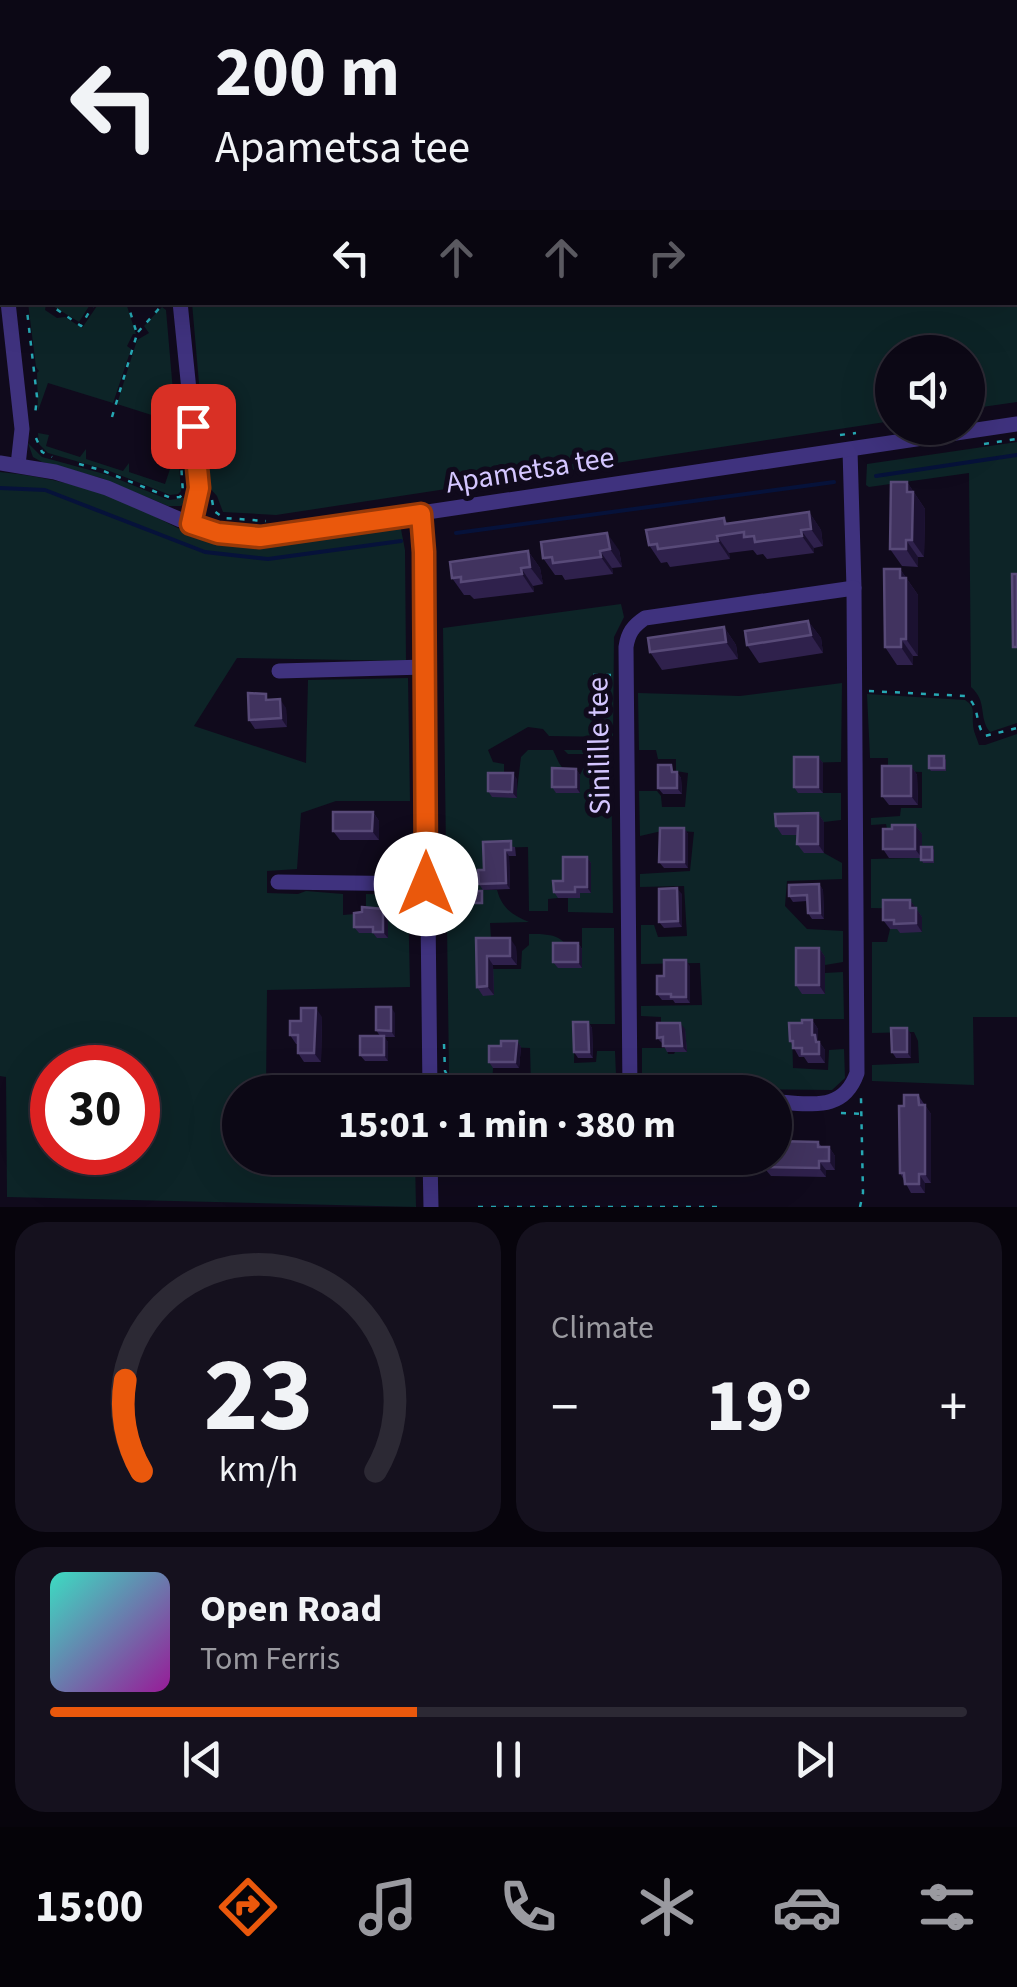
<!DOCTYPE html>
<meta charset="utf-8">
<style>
:root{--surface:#0c0815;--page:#15111e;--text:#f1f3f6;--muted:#9a9aa0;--line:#2c2934;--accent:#ea580c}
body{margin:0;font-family:"Source Sans 3",sans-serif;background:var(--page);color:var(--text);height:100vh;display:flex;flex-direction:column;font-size:38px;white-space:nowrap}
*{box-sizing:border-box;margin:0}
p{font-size:32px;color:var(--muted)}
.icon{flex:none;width:55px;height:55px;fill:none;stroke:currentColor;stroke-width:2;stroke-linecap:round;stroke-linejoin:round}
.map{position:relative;height:1207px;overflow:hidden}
.side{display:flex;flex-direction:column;gap:15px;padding:15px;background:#07040c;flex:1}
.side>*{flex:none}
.banner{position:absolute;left:0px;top:0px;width:1018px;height:305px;box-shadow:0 10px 40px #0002,0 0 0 2px var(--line);background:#0c0815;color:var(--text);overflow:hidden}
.buttons{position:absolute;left:875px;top:335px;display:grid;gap:20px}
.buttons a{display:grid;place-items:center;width:110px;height:110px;border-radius:50%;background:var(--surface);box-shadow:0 10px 40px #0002,0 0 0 2px var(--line);font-size:50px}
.speed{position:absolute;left:30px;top:1045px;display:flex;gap:20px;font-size:50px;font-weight:700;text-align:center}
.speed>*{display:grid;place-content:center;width:130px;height:130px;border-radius:50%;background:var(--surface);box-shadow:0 10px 40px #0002,0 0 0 2px var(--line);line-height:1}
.speed .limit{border:15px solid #d22;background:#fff;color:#111}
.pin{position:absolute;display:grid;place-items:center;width:85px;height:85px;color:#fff;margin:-42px;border-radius:20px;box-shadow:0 5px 15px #0006}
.me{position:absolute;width:110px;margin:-55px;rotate:0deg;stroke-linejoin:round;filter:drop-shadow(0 0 8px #0008)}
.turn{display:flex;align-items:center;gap:35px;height:210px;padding:0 50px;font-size:45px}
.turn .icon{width:130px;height:130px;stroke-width:2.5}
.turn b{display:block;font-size:70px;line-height:85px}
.lanes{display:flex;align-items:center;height:95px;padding:0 50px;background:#0003;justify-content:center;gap:50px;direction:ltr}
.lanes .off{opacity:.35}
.big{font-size:75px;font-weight:700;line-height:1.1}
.side .tile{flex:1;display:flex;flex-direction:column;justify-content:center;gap:15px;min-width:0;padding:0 35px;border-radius:30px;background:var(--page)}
.side .dial{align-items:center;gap:0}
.dial svg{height:260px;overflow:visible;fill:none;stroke:var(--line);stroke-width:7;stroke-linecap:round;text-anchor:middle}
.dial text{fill:var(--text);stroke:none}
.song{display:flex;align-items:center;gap:30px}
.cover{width:120px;height:120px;border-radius:15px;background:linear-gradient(135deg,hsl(170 70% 55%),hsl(300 70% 35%))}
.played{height:10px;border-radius:5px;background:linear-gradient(90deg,var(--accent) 40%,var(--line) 40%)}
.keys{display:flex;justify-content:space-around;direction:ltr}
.heat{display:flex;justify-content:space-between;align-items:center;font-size:55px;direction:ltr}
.side .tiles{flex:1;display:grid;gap:15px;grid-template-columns:1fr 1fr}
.tile:last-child{grid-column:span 2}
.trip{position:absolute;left:222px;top:1075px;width:570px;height:100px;border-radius:50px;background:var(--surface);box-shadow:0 10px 40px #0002,0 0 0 2px var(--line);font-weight:700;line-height:100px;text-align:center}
.dock{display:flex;height:160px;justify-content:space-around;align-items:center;background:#050308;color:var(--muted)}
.dock .icon{width:70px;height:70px}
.dock .active{color:var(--accent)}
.dock b{font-size:45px;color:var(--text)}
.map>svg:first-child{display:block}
.green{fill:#0d2427;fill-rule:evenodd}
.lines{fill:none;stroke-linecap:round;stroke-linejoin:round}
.stream{stroke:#06123a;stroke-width:4}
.path{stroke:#26a8b3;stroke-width:2.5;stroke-dasharray:5 8;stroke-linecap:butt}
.street{stroke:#3f327e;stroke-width:15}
.wall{fill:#2f214c}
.shaded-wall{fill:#1b1130}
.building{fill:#41335f;stroke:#584a78;stroke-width:2.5}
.route-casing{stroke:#983908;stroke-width:25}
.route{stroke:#ea580c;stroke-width:18}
.labels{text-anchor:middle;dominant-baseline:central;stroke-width:10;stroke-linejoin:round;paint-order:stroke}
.street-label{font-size:30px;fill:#d4c6ff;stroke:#100a1c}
</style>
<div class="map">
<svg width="1017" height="1207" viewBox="0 0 1017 1207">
<rect width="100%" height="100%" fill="#100a1c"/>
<!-- green -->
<g class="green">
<path d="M161,0H1017V402L968,409V352H892V421L276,515L223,512L217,496L208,486L192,303L1015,302V2H162Z"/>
<path d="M28,303L46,304L45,310L57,318L65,317L82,328L99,303H126L136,334H133L127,346L131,349L113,403L48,383L38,411L37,373L39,371L36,367Z"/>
<path d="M48,303H91L79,322Z"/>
<path d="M162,307L166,310L176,426L162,427L160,424L161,418L117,404L137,340L149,333L144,326Z"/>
<path d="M38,433L49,435L46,446L80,457L86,449V459L123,471L129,463V472L165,484L175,454L167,451L170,440L177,437L181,491L178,494L170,495L107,470L48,453L39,444Z"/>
<path d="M1017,442V723L990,732C978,717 988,702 971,687L969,473L869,487L866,485L867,464Z"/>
<path d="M28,443L42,457L108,475L169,500L190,497L181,506H168L101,478L42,462L33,457Z"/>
<path d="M0,472C48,476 96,489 140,509C163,520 186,534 210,540C265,555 344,533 400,524L405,550L406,661L237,658L194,726L306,763L308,680L408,678L410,801H336L301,813L297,869L267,871V893L298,894L306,891L343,894V915L366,913V894L408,895L410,987L267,990L266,1092H240V1158H415L416,1207L7,1197L6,1077L0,1076ZM52,1068H138V1152H52Z"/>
<path d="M621,604L624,617L614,637L613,737L549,736L543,729L528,727L488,750L493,762L504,764V779L516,798L521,757L528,750H553L559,763L580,793V775L584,767L594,766V754H568L564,750H611L613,913L568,912V898H579L580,893H591L568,887H558V898L548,899V911H529L528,847L488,848L483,890H497C502,908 511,914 529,922L490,923L493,969H521L522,951L529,945V934C563,933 564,940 582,967V928H614L615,1024H575L574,1063L596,1062L597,1051H615L616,1075L606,1086L531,1085L530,1048L506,1047L494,1052L492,1085H458L449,1073L443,628Z"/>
<path d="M842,683L841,762L799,763L798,793H841V820L824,822L804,835L824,853L842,863V879L787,881L785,906L807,929L843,931V962L825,965V973L843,972L844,1019H805L804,1029H792L793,1068L828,1070L829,1050L844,1049L845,1078L832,1090L655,1088L642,1076V1048H667L668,1054H674L675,1052H686V1043L661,1029V1017L641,1016V1006L702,1005L700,963L641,964V925H654L658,937L687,936L684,886L640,887V874L690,871L694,832L666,830L640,836L639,791H657L661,796L662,807H685L688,773L676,771V759H658L656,750H639L638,693L740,696Z"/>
<path d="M867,694L965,700C976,707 972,713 973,724C973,731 977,738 979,745H985L1017,734V1017H973L974,1085L872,1081V1065L919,1063L918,1041L914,1032L872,1033V942H887L890,929H900L916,909L871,908V859L915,858L889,838L886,824L871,825V818L900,816L901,808H922V772L888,771V758H870Z"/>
</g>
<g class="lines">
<!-- stream -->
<g class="stream">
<path d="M876,476L1017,455"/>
<path d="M0,488L45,490L205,552L268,559L401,541"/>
<path d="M456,533L834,482"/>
</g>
<!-- path -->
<g class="path">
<path d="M139,0V2"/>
<path d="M745,0L747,2"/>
<path d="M873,0L874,2"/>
<path d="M952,0V2"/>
<path d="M752,2L756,0"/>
<path d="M0,84L2,105"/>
<path d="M0,186H2"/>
<path d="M1015,211H1017"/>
<path d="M26,302L37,397L35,415"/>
<path d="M46,302L81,326L95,302"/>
<path d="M138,332L165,302"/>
<path d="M112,417L137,334L127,302"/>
<path d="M840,435L856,433"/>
<path d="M36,438L42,452L52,457"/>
<path d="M984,444L1017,439"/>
<path d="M79,464L101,470L171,498L180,497L183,493L181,463"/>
<path d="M212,500L214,511L224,518L266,521"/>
<path d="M593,675H614"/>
<path d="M869,691L965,696C981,705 974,724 985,736L1017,728"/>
<path d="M444,1044L445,1071L456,1092"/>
<path d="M605,1092L616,1089"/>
<path d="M841,1113L862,1114"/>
<path d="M478,1207H724"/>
<path d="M860,1207L863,1193L861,1098"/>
</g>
<!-- street -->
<g class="street">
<path d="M155,0V2"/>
<path d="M0,236L2,258"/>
<path d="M8,302L22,429L18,465"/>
<path d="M180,302L199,488L191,524"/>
<path d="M850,450L854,588"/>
<path d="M0,463L55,472L107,488L181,520L218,533L260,537L1017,424"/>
<path d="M421,514L424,553L430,1092"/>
<path d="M279,671L425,667"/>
<path d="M278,882L426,884"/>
<path d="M275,1089L422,1092"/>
<path d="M630,1092L626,647C628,633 633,626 645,618L854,588L857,1073C843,1113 810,1103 775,1102"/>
<path d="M430,1158L431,1207"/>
</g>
</g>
<!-- wall -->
<g class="wall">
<path d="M907,482L925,509L924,557H918V567L902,566L890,549Z"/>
<path d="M809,512L821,530L823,546L814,548V553L767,559L763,554L757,555L753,550L729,553L730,559L670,567L667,562L661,563L649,545L724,518L728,524Z"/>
<path d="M541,542L619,550L622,567L612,568L613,574L565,580L562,575H555L543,558Z"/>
<path d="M528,551L540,568L543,584L533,586L534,592L474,599L470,595H464L452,578Z"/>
<path d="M900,569L918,595V656H913V665H897L885,647Z"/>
<path d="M808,621L821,638L823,653L759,663L747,645Z"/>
<path d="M724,627L736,645L738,659L662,670L650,652Z"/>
<path d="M270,700L286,708L287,727L255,729L249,720Z"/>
<path d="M818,757L823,763V793H798L794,787Z"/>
<path d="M946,759V771H931L929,768Z"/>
<path d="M911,766L917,775L918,805H889L882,796Z"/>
<path d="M576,769L580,775V793H556L552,787Z"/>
<path d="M676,771L681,778L682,794H663L658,788Z"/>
<path d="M517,779V798L492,797L488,791Z"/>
<path d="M373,812L379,821V840H340L333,831Z"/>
<path d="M818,813L824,822V853H804L797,844V835H782L776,826Z"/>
<path d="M915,825L922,834V847H932L934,850V863H923L921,858H889L883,849L892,829Z"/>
<path d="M684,828L688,834V868H664L659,862Z"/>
<path d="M483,842L515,847L516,856H509L510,889L483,890L479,884L484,870Z"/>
<path d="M587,857L591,863V893H580V898H558L554,892Z"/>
<path d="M819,884L823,890L824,919H812L808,913L807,901L793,902L789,896Z"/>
<path d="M682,894V927L664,928L659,922Z"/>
<path d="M910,900L922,917V932L900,933L897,929H890L883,920Z"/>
<path d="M388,915V938H377L373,933H359L354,927Z"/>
<path d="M476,938L516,947L517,965H493L494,995L483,996L477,987Z"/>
<path d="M578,943L582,949V968H558L553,962Z"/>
<path d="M819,948L825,957V994H802L796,985Z"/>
<path d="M690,966V1003H675L673,1000H662L657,994L664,976Z"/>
<path d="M395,1013V1037H384L388,1042V1061H365L360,1055L380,1036L376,1030Z"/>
<path d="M322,1017L321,1062H304L298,1053V1044H296L290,1035L301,1021Z"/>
<path d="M812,1020L818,1029V1040L825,1050V1063H808L804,1057H799L790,1041L802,1023Z"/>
<path d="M588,1022L592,1028L593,1058H578L574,1052Z"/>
<path d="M685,1029L687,1052H667L663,1044L657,1038Z"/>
<path d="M911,1034V1058H896L892,1052Z"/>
<path d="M517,1041L521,1047L519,1068H493L489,1062L501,1046Z"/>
<path d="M918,1095L931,1114V1183H925V1193H911L900,1173L904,1106Z"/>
<path d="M818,1142L822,1147H829L835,1156V1170H826V1177L771,1176L766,1170H761L755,1161Z"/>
<path d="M475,1158H544H534L533,1163L478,1162Z"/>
<path d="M562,1158H625L624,1168H614V1173L574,1172L569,1167H566L562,1161Z"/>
<path d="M662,1158H737V1159H727V1165H672L668,1158Z"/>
</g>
<!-- shaded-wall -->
<g class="shaded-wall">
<path d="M907,482L925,509L924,557L912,540Z"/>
<path d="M809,512L821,530L823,546L811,529Z"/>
<path d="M801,530L814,548V553L802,536Z"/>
<path d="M607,533L619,550L622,567L610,549Z"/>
<path d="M717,536L729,553L730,559L718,541Z"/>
<path d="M906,540L918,557V567L906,549Z"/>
<path d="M528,551L540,568L543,584L530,567Z"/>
<path d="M600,551L612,568L613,574L601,557Z"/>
<path d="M521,568L533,586L534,592L522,574Z"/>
<path d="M900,569L918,595V656L906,639Z"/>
<path d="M808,621L821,638L823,653L811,635Z"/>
<path d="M724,627L736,645L738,659L726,642Z"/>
<path d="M901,639L913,656V665L901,647Z"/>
<path d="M280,699L286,708L287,727L281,718Z"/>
<path d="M818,757L823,763V793L818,787Z"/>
<path d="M911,766L917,775L918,805L911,796Z"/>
<path d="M576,769L580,775V793L576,787Z"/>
<path d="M677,772L681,778L682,794L677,788Z"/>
<path d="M513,773L517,779V798L512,792Z"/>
<path d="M373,812L379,821V840L372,831Z"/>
<path d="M818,813L824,822V853L818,844Z"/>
<path d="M915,825L922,834V858L915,849Z"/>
<path d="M684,828L688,834V868L684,862Z"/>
<path d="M505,850L509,856L510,889L506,883Z"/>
<path d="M587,857L591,863V893L587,887Z"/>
<path d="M819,884L823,890L824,919L820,913Z"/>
<path d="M677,888L682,894V927L678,921Z"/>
<path d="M910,900L922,917V932L916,923L910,908Z"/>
<path d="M383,909L388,915V938L383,932Z"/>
<path d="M510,938L516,947L517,965L510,956Z"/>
<path d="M578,943L582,949V968L578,962Z"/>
<path d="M819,948L825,957V994L819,985Z"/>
<path d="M487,956L493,965L494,995L487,986Z"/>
<path d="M686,960L690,966V1003L686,997Z"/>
<path d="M391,1007L395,1013V1037L391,1031Z"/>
<path d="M316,1008L322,1017L321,1062L314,1053Z"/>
<path d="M812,1020L818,1029V1040L825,1050V1063L819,1054L812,1035Z"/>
<path d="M588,1022L592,1028L593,1058L589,1052Z"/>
<path d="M680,1023L685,1029L687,1052L682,1046Z"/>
<path d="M907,1028L911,1034V1058L907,1052Z"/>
<path d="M384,1036L388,1042V1061L384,1055Z"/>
<path d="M517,1041L521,1047L519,1068L515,1062Z"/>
<path d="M925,1105L931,1114V1183L925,1174Z"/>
<path d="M829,1147L835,1156V1170L829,1161Z"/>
<path d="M819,1161L826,1170V1177L819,1168Z"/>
<path d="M919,1174L925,1183V1193L919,1184Z"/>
</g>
<!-- building -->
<g class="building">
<path d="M36,0H69L70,2H37Z"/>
<path d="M891,482H907V492H913L912,540H906V549H890Z"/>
<path d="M809,512L811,529L801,530L802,536L755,542L754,536L744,537V532L717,536L718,541L658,549L657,544L649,545L646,530L724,518L725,524Z"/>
<path d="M607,533L610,549L600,551L601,557L553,563L552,557L543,558L541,542Z"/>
<path d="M528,551L530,567L521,568L522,574L461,582V577L452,578L450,562Z"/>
<path d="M884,569H900V578H906V639H901V647H885Z"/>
<path d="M1012,574H1017V647H1013Z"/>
<path d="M808,621L811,635L747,645L745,631Z"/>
<path d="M724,627L726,642L650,652L648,638Z"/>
<path d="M248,693L266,694V700L280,699L281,718L249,720Z"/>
<rect x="929" y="756" width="15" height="12"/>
<rect x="794" y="757" width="24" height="30"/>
<path d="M658,765H671L672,772H677V788H658Z"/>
<rect x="882" y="766" width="29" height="30"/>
<path d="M552,768L576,769V787H552Z"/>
<path d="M488,773H513L512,792L488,791Z"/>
<path d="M333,812H373L372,831H333Z"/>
<path d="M818,813V844H797L798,826H776L775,814Z"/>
<path d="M892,825H915V849H883V829H892Z"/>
<path d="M660,828H684V862H659Z"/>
<path d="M511,841V850H505L506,883L479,884L478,870H484L483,842Z"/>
<rect x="921" y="847" width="11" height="13"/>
<path d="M563,857H587V887H575V892H554L553,881H563Z"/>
<path d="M819,884L820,913H808L807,895L789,896V885Z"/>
<path d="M677,888L678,921L659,922V889Z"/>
<rect x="472" y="891" width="10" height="12"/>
<path d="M883,900H910V908H916V923L894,924V920H883Z"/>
<path d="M362,907L383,909V932H373V927H354V913L362,912Z"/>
<path d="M476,938H510V956H487V986L477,987Z"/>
<rect x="553" y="943" width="25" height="19"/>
<rect x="796" y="948" width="23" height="37"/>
<path d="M664,960H686V997H671V994H657V976H664Z"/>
<path d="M376,1007H391V1031L376,1030Z"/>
<path d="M301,1008H316L314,1053H298V1035H290V1021H301Z"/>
<path d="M802,1020H812V1035H815L816,1042H819V1054H802V1048H793V1041H790L789,1023H802Z"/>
<path d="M573,1022H588L589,1052H574Z"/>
<path d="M657,1023H680L682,1046H663V1037L657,1038Z"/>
<path d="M891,1028H907V1052H892Z"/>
<rect x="360" y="1036" width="24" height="19"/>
<path d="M501,1041H517L515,1062H489V1046H501Z"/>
<path d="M904,1095H918L919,1105H925V1174H919V1184H905L904,1173H900L899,1106H904Z"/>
<path d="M775,1141L818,1142V1147H829V1161H819V1168L764,1167V1161H755V1158H775Z"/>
<path d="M562,1158H620V1162H610V1167L569,1166V1161H562Z"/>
</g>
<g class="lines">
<!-- route casing -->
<g class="route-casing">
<path id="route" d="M193,426L199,488L191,524L218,533L260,537L421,514L424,552L426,884"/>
</g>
<!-- route -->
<use href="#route" class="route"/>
</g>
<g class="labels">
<!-- street labels -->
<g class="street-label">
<text transform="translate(530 470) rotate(-9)">Apametsa tee</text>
<text transform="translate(599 746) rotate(-91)">Sinilille tee</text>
</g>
</g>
</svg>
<div class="buttons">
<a><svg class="icon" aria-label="sound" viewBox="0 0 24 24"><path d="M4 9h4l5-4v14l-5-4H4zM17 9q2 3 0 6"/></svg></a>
</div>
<div class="speed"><div class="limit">30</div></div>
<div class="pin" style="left:193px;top:426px;background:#d93025"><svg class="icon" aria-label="arrive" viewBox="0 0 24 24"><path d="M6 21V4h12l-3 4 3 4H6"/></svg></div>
<svg class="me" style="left:426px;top:884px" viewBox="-20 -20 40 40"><circle r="19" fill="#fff"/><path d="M0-13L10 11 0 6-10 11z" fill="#ea580c"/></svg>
<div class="trip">15:01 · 1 min · 380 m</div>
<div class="banner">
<div class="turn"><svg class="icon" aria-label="left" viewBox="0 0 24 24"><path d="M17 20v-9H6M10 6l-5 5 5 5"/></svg><div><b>200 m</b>Apametsa tee</div></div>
<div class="lanes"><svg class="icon" aria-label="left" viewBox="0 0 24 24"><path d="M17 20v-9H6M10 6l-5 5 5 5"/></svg><svg class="icon off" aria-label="ahead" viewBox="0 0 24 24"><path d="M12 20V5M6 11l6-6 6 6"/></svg><svg class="icon off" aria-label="ahead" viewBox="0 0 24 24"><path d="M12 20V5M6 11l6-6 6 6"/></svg><svg class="icon off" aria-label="right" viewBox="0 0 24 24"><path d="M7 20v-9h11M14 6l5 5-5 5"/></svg></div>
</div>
</div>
<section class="side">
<div class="tiles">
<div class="tile dial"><svg viewBox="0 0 100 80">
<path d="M14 69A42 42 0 1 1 86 69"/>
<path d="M14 69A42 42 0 0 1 9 41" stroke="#ea580c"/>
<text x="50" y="56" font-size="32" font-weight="700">23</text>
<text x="50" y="72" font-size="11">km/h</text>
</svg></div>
<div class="tile"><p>Climate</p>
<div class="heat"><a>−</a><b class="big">19°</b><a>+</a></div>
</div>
<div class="tile">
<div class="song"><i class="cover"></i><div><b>Open Road</b><p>Tom Ferris</p></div></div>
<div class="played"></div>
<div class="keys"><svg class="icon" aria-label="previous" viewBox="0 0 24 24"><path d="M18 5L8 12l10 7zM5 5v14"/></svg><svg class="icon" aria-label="pause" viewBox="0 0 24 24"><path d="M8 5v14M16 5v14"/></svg><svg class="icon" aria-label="next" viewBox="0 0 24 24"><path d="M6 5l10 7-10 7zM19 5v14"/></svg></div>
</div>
</div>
</section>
<nav class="dock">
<b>15:00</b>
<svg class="icon active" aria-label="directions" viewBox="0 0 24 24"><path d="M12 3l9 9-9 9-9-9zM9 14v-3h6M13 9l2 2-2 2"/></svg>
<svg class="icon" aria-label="music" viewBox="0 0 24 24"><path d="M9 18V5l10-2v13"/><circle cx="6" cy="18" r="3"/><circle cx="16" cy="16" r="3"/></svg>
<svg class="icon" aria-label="phone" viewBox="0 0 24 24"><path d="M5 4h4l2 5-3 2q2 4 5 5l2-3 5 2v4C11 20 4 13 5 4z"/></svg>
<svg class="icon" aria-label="climate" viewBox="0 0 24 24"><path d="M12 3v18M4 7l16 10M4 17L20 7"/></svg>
<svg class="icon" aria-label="car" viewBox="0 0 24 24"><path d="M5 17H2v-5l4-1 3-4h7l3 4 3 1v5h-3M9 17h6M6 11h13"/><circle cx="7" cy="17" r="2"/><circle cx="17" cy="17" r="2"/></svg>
<svg class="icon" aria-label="filters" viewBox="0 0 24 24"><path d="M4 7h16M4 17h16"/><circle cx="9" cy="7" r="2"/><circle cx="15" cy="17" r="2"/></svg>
</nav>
